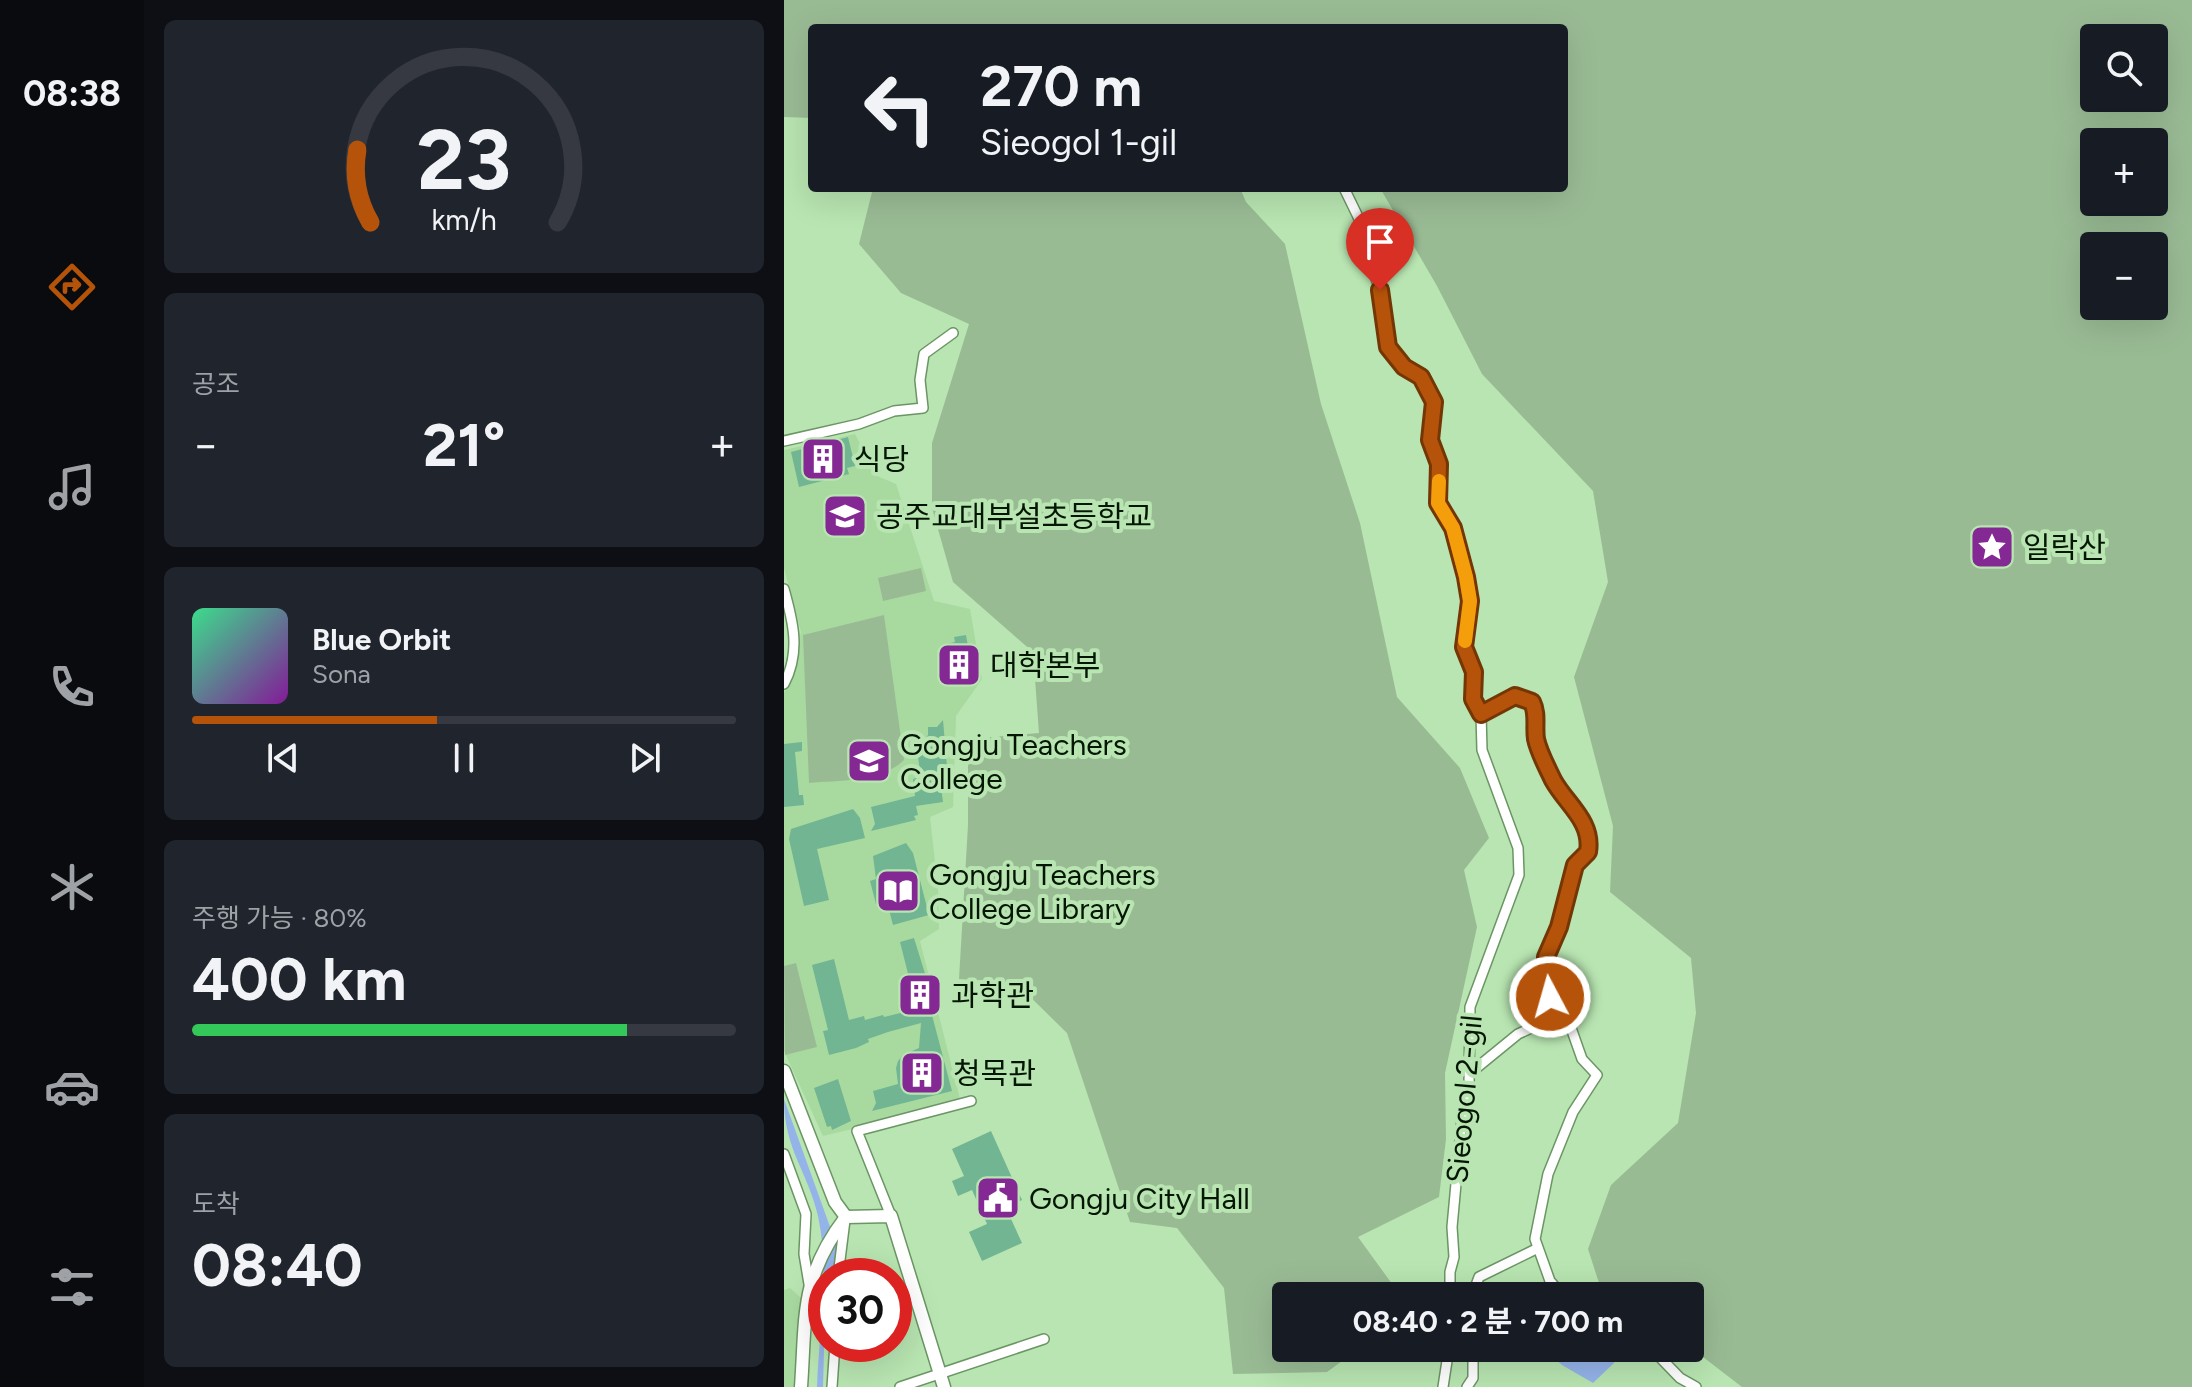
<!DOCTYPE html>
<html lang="ko">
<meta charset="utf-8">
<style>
:root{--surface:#171b24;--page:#20242c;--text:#f1f3f6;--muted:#9ea1a6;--line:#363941;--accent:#b45309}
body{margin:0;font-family:Figtree,"Noto Sans KR",sans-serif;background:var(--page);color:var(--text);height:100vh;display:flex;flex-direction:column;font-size:30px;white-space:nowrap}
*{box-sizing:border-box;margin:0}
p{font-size:26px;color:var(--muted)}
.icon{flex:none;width:44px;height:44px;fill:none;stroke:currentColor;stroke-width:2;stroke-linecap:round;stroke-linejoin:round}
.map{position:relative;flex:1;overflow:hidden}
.panel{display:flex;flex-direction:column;gap:20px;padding:20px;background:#0d0f14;width:640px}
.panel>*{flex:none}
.top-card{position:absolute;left:24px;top:24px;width:760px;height:168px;border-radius:8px;box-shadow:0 8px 32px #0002;background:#171b24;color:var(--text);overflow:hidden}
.tools{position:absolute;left:1296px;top:24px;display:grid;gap:16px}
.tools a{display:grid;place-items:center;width:88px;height:88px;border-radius:8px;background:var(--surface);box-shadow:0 8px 32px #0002;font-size:40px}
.speed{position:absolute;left:24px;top:1258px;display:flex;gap:16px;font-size:40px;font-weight:700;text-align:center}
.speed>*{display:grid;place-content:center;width:104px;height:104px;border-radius:50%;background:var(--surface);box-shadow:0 8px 32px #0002;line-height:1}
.speed .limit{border:12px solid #d22;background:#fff;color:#111}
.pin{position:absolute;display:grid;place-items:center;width:68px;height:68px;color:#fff;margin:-82px -34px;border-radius:50% 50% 50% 0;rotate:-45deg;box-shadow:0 0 8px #0007}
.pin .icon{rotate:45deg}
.me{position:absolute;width:88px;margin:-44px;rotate:354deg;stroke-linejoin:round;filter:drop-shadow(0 0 6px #0008)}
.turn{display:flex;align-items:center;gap:28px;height:168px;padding:0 40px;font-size:36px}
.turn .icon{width:104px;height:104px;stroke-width:2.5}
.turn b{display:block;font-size:56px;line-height:68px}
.big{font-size:60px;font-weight:700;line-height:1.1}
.panel .widget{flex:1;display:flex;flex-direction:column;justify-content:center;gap:12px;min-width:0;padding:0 28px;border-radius:12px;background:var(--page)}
.panel .dial{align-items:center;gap:0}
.dial svg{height:208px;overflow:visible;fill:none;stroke:var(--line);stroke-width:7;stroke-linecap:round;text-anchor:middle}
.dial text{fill:var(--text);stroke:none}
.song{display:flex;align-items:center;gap:24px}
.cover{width:96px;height:96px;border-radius:12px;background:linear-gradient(135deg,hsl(150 70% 55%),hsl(290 70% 35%))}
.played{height:8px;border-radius:4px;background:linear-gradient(90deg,var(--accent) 45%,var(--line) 45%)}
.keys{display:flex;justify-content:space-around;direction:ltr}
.heat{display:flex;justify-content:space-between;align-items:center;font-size:44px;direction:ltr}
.charge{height:12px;border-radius:6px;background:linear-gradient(90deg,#34c759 80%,var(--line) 0)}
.trip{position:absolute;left:488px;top:1282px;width:432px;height:80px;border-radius:8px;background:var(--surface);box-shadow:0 8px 32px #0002;font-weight:700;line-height:80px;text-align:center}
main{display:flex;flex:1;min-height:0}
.dock{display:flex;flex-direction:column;width:144px;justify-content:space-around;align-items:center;background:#090b0e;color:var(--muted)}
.dock .icon{width:56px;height:56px}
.dock .selected{color:var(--accent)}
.dock b{font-size:36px;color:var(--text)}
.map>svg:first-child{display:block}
.built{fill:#a8daa0}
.green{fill:#99bb94;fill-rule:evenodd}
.water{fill:#94b3e9}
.building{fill:#72b593}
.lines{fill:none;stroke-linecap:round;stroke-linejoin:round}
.minor-casing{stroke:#6b9564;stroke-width:12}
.secondary-casing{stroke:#6b9564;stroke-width:15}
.minor{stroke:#fff;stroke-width:9}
.secondary{stroke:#fff;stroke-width:12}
.route-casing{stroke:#753606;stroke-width:20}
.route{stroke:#b45309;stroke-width:14}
.slow{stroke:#f59e0b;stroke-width:14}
.labels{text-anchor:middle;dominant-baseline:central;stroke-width:8;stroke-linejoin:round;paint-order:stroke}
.poi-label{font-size:30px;fill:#061604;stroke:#b8e5b1;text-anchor:start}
.street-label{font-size:30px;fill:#061604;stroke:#b8e5b1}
</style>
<main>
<nav class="dock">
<b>08:38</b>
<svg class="icon selected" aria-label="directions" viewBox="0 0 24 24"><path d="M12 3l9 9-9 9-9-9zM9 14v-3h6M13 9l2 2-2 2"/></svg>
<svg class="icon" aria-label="music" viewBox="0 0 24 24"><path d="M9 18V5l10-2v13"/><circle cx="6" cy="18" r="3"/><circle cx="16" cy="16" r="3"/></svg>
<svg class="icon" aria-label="phone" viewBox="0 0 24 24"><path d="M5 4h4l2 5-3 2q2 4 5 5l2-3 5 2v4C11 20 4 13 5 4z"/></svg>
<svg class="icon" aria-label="climate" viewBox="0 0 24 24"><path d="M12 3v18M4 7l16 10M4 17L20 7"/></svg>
<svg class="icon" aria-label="car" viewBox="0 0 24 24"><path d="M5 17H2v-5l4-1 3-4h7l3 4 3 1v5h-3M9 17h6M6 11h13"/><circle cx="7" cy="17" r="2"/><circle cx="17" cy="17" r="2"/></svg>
<svg class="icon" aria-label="filters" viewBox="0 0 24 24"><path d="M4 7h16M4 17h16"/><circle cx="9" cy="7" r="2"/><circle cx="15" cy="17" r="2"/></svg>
</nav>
<section class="panel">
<div class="widget dial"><svg viewBox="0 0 100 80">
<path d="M14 69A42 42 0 1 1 86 69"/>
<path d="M14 69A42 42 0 0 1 9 41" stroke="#b45309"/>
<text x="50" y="56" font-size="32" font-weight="700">23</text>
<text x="50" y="72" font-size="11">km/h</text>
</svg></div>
<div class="widget"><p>공조</p>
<div class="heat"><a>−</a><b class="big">21°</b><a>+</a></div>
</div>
<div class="widget">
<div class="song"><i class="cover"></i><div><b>Blue Orbit</b><p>Sona</p></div></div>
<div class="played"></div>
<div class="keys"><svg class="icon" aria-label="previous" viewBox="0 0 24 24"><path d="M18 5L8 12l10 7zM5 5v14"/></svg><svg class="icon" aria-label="pause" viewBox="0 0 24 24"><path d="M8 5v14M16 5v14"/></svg><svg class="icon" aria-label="next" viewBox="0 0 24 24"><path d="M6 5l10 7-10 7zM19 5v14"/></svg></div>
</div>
<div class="widget"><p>주행 가능 · 80%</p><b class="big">400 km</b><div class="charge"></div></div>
<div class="widget"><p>도착</p><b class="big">08:40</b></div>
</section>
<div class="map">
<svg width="1408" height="1387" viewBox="0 0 1408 1387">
<rect width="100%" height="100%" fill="#b8e5b1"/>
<!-- built -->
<g class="built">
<path d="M71,434L93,476L112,484L150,601L186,609L198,679L172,716L169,807L146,817L154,888L155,929L136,941L177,1103L39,1136L0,1051V693L9,675L17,632L0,568V450Z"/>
<path d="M6,1288L19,1300L12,1387H0V1290Z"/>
</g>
<!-- green -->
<g class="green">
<path d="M0,0H1408V1387H958L906,1347V1296H834L815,1283L804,1249L827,1185L894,1123L912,1013L907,958L826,892L829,826L790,677L824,582L809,491L698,374L653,286L596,188H780V28H28V118L0,117ZM1370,38V98H1310V38ZM1370,142V202H1310V142ZM1370,246V306H1310V246Z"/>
<path d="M89,188H456L462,202L501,244L537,404L576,523L613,697L676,768L705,838L680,870L693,927L661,1073L662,1139L655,1197L574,1237L611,1288L610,1296H502V1348H576L543,1372L449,1374L440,1288L393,1228L346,1222L283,1033L232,983L175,979L184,825V739L255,733L249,652L169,582L148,508V443L185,324L117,293L75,244Z"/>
<path d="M137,568L142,591L99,601L94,578Z"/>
<path d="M100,615L120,760C96,783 56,780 25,783L19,635Z"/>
<path d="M12,963L33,1047L1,1055L0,966Z"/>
</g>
<!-- water -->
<g class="water">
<path d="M0,1099L54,1249L48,1276H42L39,1387H33C35,1331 46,1271 34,1216C24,1172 0,1149 0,1099Z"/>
<path d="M767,1348H836L830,1363L809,1383L778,1365L763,1352Z"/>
</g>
<!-- building -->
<g class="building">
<path d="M64,437L71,466L63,468L65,474L15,487L7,452Z"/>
<path d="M182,635L190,680L167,684L160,649H163L162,644L171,642L170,637Z"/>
<path d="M159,720L164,778L156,780L159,802L132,806L134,815L130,816L132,820L87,831L91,824L87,807L131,796L129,779L137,777L133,750L144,735V727H153Z"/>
<path d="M18,742V751L11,752L15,795H19L20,805L0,807V744Z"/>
<path d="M69,809L76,818L81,838L33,849L45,900L20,906L5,839L7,829Z"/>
<path d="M122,843L129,853L145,915L109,925L104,906L98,902L92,904L86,881L92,879L89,856Z"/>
<path d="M130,938L143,980L139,981L168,1091L88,1111L92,1103L89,1091L114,1084L112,1068L114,1061L119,1055L135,1048L137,1023L104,1032L84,1039L85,1042L72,1048L45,1055L39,1031L44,1030L28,965L50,959L65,1020L80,1016L81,1020L99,1015L100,1017L133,1009L116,942Z"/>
<path d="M54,1079L67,1121L48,1130L47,1126L43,1127L30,1088Z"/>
<path d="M207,1131L238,1200L222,1208L238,1243L198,1261L185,1232L203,1224L188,1190L174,1196L168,1181L180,1176L168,1149Z"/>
</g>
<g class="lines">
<!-- minor casing -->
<g class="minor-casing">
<g id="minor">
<path d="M560,188L578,225L583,254L596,290L604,347L620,367L637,377L650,402L646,440L655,464L654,503L669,528L682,577L686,601L680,647L690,672L689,699L697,714L698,750L734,848L735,875L686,1007L685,1086L679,1108L668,1227L670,1257L666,1272V1296"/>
<path d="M0,441L75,424L110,411L139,408L136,380L140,354L169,333"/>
<path d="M0,589C9,621 17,652 0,684"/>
<path d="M697,714L731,696L748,702C754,714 750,726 752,739C755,753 763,767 769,780C782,804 809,821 804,852L791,865L775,927L762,957L771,1017L786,1025L798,1059L813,1075L789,1112L764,1174L751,1239L766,1281L779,1296"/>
<path d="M685,1074L734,1034L771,1017"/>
<path d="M0,1154L22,1214L20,1254L25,1284"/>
<path d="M107,1216L73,1131L187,1101"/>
<path d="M54,1276L61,1220"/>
<path d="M688,1296L695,1277L752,1249"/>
<path d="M867,1348L896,1378L912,1387"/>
<path d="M48,1387L51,1344"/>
<path d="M116,1387L260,1339"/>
<path d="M659,1387L665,1348"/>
<path d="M683,1387L689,1378V1348"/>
</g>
</g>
<!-- secondary casing -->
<g class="secondary-casing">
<g id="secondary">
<path d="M0,1071L51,1202L62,1217C16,1277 22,1316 17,1387"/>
<path d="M62,1217L107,1216L160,1387"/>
</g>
</g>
<!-- minor -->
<use href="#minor" class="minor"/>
<!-- secondary -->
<use href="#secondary" class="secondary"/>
</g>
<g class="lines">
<!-- route casing -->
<g class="route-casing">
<path id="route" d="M596,290L604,347L620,367L637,377L650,402L646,440L655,464L654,503L669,528L682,577L686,601L680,647L690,672L689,699L697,714L731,696L748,702C754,714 750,726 752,739C755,753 763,767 769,780C782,804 809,821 804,852L791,865L775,927L762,957L768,990L766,997"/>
</g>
<!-- route -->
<use href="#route" class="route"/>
<!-- slow -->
<path class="slow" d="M655,481L654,503L669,528L682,577L686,601L681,641"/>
</g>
<!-- icons -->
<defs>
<g id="building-square" transform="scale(2.3)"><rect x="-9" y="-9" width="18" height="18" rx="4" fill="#842894" stroke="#b8e5b1"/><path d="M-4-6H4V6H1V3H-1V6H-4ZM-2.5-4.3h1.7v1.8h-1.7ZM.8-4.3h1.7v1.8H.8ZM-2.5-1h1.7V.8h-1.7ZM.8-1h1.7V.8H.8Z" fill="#fff"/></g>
<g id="school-square" transform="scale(2.3)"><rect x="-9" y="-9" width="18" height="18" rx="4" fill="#842894" stroke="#b8e5b1"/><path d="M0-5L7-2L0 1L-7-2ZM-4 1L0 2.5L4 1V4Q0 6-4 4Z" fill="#fff"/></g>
<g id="sight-square" transform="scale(2.3)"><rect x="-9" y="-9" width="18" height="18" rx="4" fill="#842894" stroke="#b8e5b1"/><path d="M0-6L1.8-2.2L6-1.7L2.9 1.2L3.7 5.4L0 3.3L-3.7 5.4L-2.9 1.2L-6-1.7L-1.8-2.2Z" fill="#fff"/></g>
<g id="university-square" transform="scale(2.3)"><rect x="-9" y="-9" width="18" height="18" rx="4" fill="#842894" stroke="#b8e5b1"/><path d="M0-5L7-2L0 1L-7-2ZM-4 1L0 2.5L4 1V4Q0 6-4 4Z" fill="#fff"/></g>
<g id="library-square" transform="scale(2.3)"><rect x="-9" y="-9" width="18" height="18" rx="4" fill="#842894" stroke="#b8e5b1"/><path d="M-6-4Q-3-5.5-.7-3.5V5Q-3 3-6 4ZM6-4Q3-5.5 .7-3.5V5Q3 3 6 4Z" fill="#fff"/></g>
<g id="civic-square" transform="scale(2.3)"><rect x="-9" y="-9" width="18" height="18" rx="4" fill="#842894" stroke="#b8e5b1"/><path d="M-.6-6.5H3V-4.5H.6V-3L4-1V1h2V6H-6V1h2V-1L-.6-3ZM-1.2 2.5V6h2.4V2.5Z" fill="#fff"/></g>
</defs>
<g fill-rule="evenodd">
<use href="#building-square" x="39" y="459"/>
<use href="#school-square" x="61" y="516"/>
<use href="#sight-square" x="1208" y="547"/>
<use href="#building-square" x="175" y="665"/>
<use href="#university-square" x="85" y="761"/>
<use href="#library-square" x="114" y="891"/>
<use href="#building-square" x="136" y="995"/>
<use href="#building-square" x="138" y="1073"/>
<use href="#civic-square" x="214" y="1198"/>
</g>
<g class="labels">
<!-- poi labels -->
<g class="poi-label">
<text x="70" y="459">식당</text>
<text x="92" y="516">공주교대부설초등학교</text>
<text x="1239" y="547">일락산</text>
<text x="206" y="665">대학본부</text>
<text x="116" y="744">Gongju Teachers<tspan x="116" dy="34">College</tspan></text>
<text x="145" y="874">Gongju Teachers<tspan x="145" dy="34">College Library</tspan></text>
<text x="167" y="995">과학관</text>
<text x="169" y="1073">청목관</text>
<text x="245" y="1198">Gongju City Hall</text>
</g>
<!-- street labels -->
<g class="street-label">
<text transform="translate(680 1099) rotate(-85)">Sieogol 2-gil</text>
</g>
</g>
</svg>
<div class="tools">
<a><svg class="icon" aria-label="search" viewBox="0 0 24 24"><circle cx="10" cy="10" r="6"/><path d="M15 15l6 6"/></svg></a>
<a>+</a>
<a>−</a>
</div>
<div class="speed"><div class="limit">30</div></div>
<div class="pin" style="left:596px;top:290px;background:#d93025"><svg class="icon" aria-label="arrive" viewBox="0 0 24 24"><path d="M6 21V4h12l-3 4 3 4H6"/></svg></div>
<svg class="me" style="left:766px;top:997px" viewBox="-20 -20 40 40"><circle r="17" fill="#b45309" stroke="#fff" stroke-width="3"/><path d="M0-11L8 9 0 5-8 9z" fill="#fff"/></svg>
<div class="trip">08:40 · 2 분 · 700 m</div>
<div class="top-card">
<div class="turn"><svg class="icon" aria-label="left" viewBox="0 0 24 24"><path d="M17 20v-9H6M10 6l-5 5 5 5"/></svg><div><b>270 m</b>Sieogol 1-gil</div></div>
</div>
</div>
</main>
